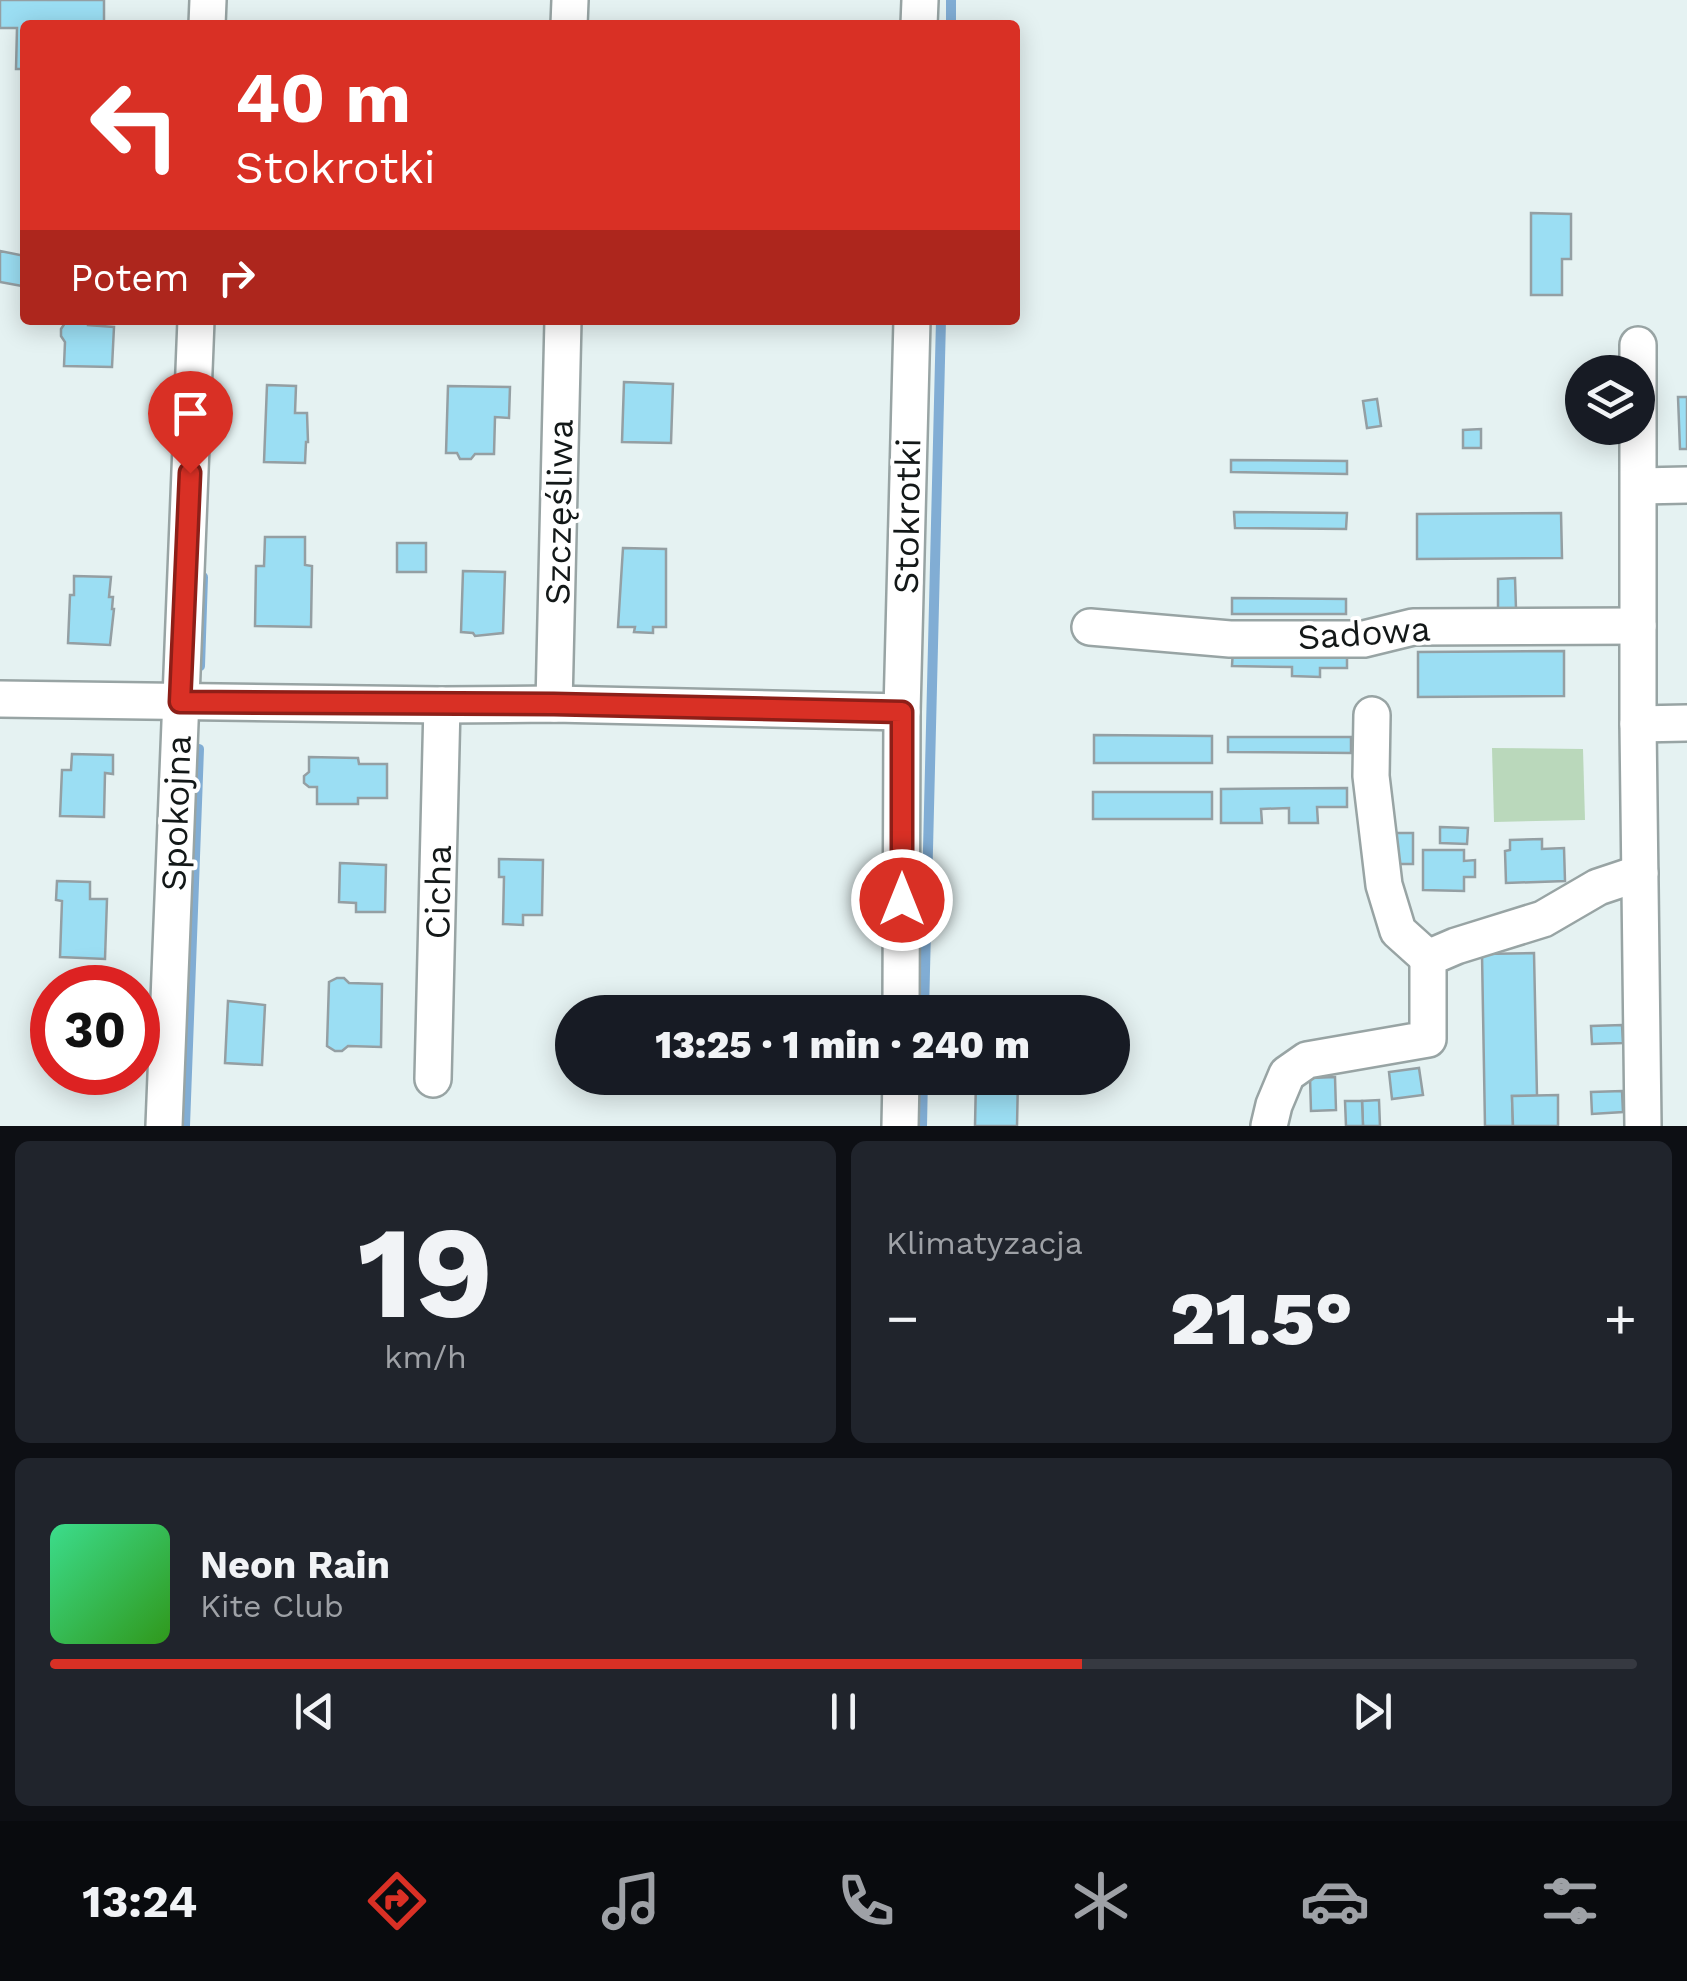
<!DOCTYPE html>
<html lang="pl">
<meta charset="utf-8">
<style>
:root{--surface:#171b24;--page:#20242c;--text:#f1f3f6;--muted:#9ea1a6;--line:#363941;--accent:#d93025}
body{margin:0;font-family:"Work Sans",sans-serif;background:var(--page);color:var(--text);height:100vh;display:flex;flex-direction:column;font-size:38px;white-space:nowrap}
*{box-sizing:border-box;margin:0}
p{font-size:32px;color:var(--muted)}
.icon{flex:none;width:55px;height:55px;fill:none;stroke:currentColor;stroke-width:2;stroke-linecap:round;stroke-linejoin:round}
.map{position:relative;height:1126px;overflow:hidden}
.panel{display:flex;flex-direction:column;gap:15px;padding:15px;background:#0d0f14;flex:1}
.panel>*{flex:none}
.guide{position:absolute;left:20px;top:20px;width:1000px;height:305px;border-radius:10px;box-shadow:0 5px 25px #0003;background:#d93025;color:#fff;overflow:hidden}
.tools{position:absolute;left:1565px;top:355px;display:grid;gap:20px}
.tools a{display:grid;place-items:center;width:90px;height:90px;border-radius:50%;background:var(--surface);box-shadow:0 5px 25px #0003;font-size:50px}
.speed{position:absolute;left:30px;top:965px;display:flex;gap:20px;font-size:50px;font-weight:700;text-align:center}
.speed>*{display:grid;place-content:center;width:130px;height:130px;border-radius:50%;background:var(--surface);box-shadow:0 5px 25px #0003;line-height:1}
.speed .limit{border:15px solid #d22;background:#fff;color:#111}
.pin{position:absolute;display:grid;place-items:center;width:85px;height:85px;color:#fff;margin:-102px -42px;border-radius:50% 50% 50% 0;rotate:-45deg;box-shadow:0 0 10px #0007}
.pin .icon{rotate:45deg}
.me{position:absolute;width:110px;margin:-55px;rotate:0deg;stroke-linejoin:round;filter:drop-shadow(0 0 8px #0008)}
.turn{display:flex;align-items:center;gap:35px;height:210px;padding:0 50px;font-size:45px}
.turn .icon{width:130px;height:130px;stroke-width:2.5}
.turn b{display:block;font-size:70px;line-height:85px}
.then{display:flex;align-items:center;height:95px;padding:0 50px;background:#0003;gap:20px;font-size:38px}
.big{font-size:75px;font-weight:800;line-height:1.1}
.panel .widget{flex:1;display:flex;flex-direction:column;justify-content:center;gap:15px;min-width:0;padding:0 35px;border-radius:15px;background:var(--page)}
.panel .dial{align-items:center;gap:0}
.dial b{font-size:130px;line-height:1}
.song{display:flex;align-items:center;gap:30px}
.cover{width:120px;height:120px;border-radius:15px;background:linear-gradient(135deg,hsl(150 70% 55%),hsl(110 70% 35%))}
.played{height:10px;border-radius:5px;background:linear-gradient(90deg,var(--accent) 65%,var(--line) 65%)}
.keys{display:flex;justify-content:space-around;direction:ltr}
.heat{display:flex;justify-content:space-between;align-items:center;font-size:55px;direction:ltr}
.panel .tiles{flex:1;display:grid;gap:15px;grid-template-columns:1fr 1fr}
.widget:last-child{grid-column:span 2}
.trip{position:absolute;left:555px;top:995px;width:575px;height:100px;border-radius:50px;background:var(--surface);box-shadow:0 5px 25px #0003;font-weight:800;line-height:100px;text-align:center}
.menu{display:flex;height:160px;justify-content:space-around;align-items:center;background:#090b0e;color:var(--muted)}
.menu .icon{width:70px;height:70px}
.menu .on{color:var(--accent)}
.menu b{font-size:45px;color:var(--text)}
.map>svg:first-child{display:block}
.green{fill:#bad8bb}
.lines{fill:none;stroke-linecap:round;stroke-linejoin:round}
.stream{stroke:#81add4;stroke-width:10}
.building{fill:#9bdef3;stroke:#949fa3;stroke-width:2.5}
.minor-casing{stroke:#98a4a4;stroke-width:40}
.minor{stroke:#fff;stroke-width:35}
.route-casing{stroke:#8d1f18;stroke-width:25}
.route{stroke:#d93025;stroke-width:18}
.labels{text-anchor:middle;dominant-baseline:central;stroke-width:8;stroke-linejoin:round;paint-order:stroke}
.street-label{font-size:35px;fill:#131818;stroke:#fff}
</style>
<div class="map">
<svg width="1687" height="1126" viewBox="0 0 1687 1126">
<rect width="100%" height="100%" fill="#e5f2f2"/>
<!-- green -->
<path class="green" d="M1492,748L1583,749L1585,820L1494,822Z"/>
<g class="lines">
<!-- stream -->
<g class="stream">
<path d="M951,25V0"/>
<path d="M200,666L203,577"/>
<path d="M924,1012L941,320"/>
<path d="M185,1126L199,749"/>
<path d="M922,1126L923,1078"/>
</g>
</g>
<!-- building -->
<g class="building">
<path d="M0,0H104V25H25V69H16L17,28H0Z"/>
<path d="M1531,213L1571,214V259H1562V295H1531Z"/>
<path d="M0,251L25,256L22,286L0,282Z"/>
<path d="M67,320H88V325L114,327L112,367L64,366L65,342L61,336V329Z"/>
<path d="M624,382L673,384L671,443L622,442Z"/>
<path d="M267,385L296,386L295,413H307L308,442H306L305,463L264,462Z"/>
<path d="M448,386L510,387L509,418L495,417L494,454H475L471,459H460L457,453H446Z"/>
<path d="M1678,397H1687V449H1680Z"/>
<path d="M1377,399L1381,426L1367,428L1363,401Z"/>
<path d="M1481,429V448H1463V430Z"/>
<path d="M1231,460L1347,461V474L1231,472Z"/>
<path d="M1234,512L1347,513L1346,529L1235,528Z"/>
<path d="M1561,513L1562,558L1417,559V514Z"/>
<path d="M265,537H305V565L312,566L311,627L255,626L256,566H264Z"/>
<rect x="397" y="543" width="29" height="29"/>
<path d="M623,548L666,549V627H653V633L634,632L635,627H618Z"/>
<path d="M463,571L505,572L503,633L475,636L473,633L461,632Z"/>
<path d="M74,576L111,577L109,597H113L112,609H114L110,645L68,643L70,595H74Z"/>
<path d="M1515,578L1516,609H1498V579Z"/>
<path d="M1232,598L1346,599V614H1232Z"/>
<path d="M1233,649L1347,652V668H1320V677L1292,676V667L1232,666Z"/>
<path d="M1564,651V696L1418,697V652Z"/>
<path d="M1094,735L1212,736V763H1094Z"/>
<path d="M1228,737H1351V753L1228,752Z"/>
<path d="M72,754L113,755V774L105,773L104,817L60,816L62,770H71Z"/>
<path d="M309,757L358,758L359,764H387V798H358V804H317V787H309L304,783V776L309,772Z"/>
<path d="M1347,788V807H1317L1318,823H1289V808L1261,809L1262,823H1221V789Z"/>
<rect x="1093" y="792" width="119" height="27"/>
<path d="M1440,827L1468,828L1467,844L1440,843Z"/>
<path d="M1394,833H1413V864H1395Z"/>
<path d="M1542,839V849L1564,848L1565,881L1506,883L1505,851L1510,850V840Z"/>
<path d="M1423,850H1464V861L1475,860V877H1464V891L1423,890Z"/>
<path d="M499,859L543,860L542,915H523V925L503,924L504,877H499Z"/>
<path d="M340,863L386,865L385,912H356V903L339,902Z"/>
<path d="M57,881L90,882V899H107L105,959L60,957L62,901L56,900Z"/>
<path d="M1534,953L1537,1096H1512L1513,1126H1485L1482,954Z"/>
<path d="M337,978H344L349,983L382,984L381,1047L348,1046L342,1051H335L327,1046L329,982Z"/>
<path d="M228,1001L265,1005L262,1065L225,1063Z"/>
<path d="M1622,1025L1623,1043L1592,1044L1591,1026Z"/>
<path d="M1419,1068L1423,1095L1392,1099L1389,1072Z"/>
<path d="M1335,1077L1336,1110L1311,1111L1310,1078Z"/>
<path d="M976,1078H1018L1017,1126H975Z"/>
<path d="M1622,1091L1623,1112L1592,1114L1591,1092Z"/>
<path d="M1558,1095V1126H1513L1512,1096Z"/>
<path d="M1379,1100L1380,1126H1363L1362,1101Z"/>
<path d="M1345,1101H1362L1363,1126H1346Z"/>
</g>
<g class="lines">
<!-- minor casing -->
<g class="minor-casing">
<g id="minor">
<path d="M207,25L208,0"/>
<path d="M569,25L570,0"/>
<path d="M919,25L920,0"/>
<path d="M1638,345V724L1643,1126"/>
<path d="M1640,486L1687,485"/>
<path d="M1090,627L1230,639H1364L1413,627L1638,626"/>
<path d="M0,699L442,705L554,704L902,712"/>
<path d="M554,704L563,320"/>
<path d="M1372,715L1371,776L1384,885L1398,931L1428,958"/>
<path d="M1638,724L1687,723"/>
<path d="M901,1012L902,712L912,320"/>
<path d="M433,1079L442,705"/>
<path d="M164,1126L196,320"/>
<path d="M900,1126L901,1078"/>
<path d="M1269,1126L1274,1105L1287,1074L1307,1060L1428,1039V958L1456,946L1543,919L1598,887L1640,873"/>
</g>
</g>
<!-- minor -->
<use href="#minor" class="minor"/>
</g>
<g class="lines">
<!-- route casing -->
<g class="route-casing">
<path id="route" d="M190,473L180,702L554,704L902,712V900"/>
</g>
<!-- route -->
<use href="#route" class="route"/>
</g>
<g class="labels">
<!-- street labels -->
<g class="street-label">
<text transform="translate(559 512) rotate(-89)">Szczęśliwa</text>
<text transform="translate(907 516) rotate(-89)">Stokrotki</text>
<text transform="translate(1364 633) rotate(-4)">Sadowa</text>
<text transform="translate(176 813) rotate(-88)">Spokojna</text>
<text transform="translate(438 892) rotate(-89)">Cicha</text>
</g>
</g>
</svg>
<div class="tools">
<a><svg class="icon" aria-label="layers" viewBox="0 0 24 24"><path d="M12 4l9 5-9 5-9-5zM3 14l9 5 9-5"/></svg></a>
</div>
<div class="speed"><div class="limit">30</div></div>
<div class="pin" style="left:190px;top:473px;background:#d93025"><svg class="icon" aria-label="arrive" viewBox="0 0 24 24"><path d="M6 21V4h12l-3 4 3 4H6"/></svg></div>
<svg class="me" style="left:902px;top:900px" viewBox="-20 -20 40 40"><circle r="17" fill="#d93025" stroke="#fff" stroke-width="3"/><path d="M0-11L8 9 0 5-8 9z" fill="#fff"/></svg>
<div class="trip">13:25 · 1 min · 240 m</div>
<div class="guide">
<div class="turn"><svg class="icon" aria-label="left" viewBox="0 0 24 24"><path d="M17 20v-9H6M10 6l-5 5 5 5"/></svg><div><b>40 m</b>Stokrotki</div></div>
<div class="then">Potem<svg class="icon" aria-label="right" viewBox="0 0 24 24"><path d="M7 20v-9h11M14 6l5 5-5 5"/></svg></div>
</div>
</div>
<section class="panel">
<div class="tiles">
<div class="widget dial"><b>19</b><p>km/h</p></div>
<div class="widget"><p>Klimatyzacja</p>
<div class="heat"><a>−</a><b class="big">21.5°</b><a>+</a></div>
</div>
<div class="widget">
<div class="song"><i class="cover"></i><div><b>Neon Rain</b><p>Kite Club</p></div></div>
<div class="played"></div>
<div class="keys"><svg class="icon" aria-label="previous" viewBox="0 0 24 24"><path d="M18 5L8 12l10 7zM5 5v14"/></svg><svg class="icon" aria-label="pause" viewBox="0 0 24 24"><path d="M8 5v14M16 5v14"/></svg><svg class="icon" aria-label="next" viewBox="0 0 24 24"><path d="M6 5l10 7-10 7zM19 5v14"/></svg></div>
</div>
</div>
</section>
<nav class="menu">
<b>13:24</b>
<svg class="icon on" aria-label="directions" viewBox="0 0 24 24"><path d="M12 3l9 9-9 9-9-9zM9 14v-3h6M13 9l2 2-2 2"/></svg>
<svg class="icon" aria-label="music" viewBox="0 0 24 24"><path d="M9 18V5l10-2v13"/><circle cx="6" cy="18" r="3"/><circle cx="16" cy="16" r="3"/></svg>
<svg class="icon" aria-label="phone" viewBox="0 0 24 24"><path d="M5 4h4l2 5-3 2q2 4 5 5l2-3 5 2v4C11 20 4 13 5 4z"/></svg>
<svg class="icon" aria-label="climate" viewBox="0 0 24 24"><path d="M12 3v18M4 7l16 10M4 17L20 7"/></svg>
<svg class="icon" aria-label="car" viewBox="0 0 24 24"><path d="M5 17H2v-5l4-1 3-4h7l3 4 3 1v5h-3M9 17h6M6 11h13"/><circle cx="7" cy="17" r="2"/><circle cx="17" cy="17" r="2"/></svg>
<svg class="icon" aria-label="filters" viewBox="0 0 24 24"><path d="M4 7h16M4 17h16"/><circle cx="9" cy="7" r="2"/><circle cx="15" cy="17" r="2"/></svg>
</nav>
